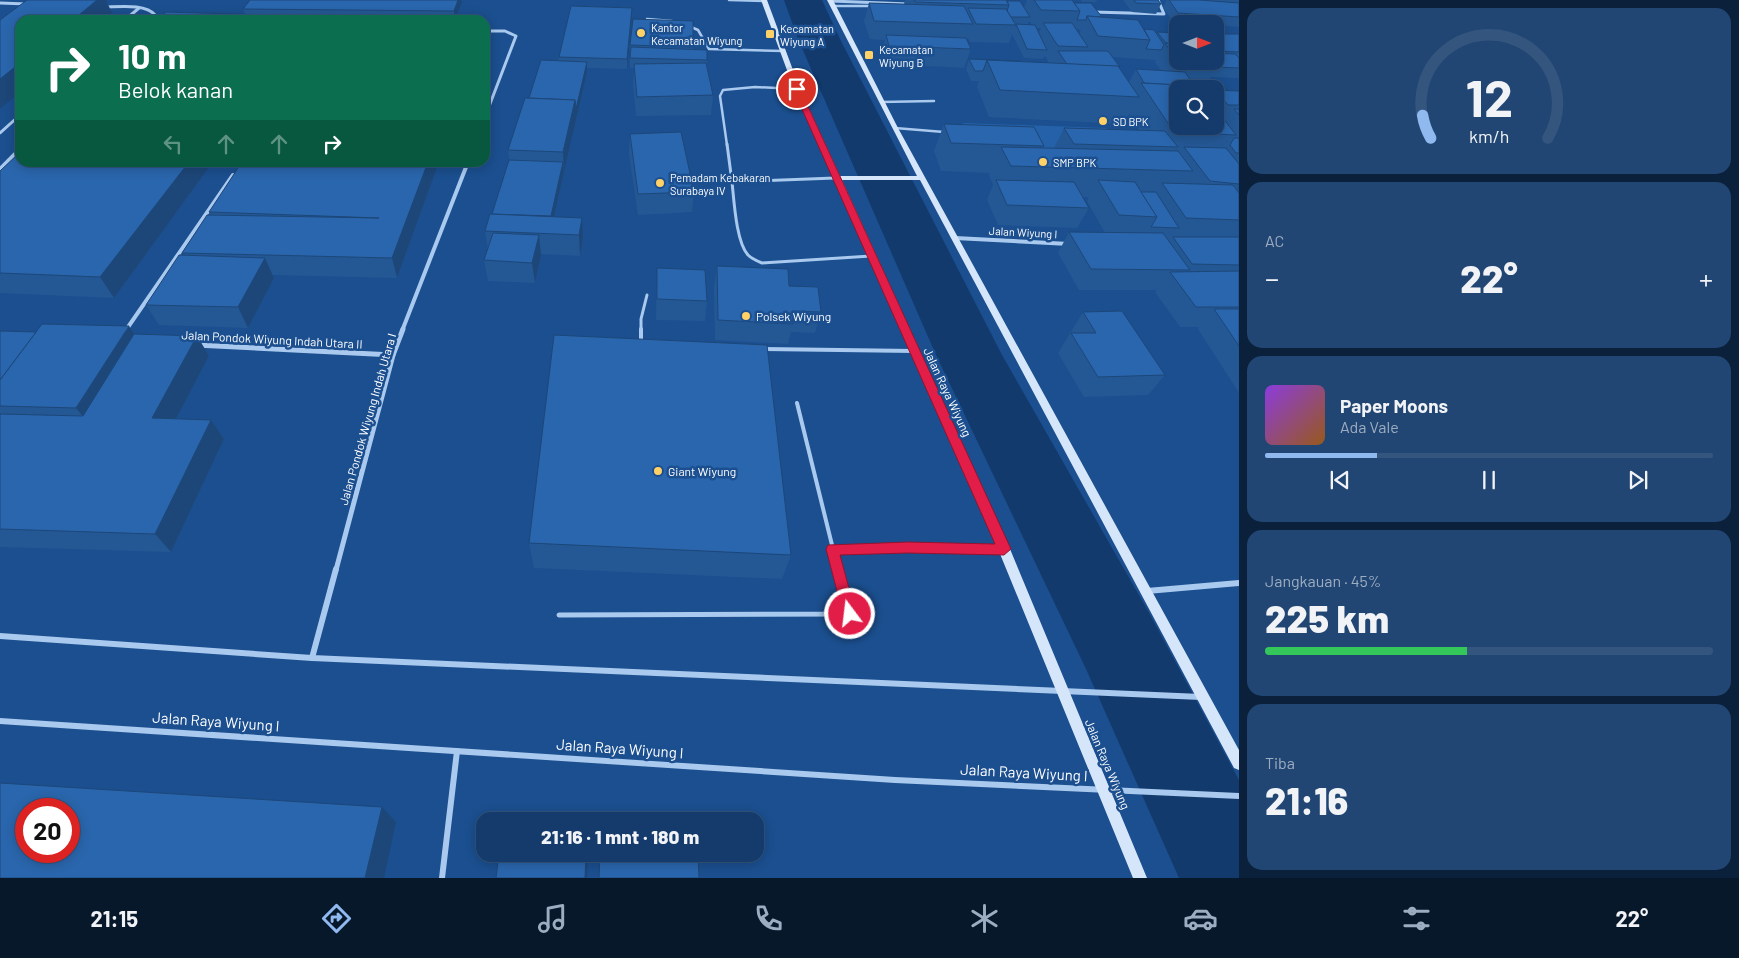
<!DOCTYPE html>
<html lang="id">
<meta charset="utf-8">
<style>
:root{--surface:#143b6b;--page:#214673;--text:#f1f3f6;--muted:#9dadc1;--line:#33557e;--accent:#90b9f0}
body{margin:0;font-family:Barlow,sans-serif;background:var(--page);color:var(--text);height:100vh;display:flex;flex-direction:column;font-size:19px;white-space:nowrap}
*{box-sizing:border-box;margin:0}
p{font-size:16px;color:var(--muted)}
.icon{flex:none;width:28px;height:28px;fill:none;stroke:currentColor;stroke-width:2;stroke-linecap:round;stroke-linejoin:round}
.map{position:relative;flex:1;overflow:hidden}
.side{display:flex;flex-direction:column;gap:8px;padding:8px;background:#0b203b;width:500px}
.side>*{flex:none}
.banner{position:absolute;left:15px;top:15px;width:475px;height:152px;border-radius:15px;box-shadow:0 2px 12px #0003,0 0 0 1px var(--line);background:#0b6e4f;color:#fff;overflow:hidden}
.needle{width:32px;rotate:90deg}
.controls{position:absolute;left:1169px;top:15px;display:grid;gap:10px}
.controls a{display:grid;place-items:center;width:55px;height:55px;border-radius:10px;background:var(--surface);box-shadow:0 2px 12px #0003,0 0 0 1px var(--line);font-size:25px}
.speed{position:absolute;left:15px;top:798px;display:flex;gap:10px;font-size:25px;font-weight:700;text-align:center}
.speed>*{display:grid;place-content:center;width:65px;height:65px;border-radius:50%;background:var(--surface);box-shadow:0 2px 12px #0003,0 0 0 1px var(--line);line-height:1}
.speed .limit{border:8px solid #d22;background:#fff;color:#111}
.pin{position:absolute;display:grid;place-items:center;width:42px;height:42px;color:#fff;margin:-21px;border:2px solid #fff;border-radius:50%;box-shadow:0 1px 5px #0007}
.me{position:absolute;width:55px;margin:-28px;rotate:345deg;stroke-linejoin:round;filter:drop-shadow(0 0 4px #0008)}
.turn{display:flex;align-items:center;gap:18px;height:105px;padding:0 20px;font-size:22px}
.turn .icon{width:65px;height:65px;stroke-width:2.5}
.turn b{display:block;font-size:35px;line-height:42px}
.lanes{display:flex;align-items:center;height:48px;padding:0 20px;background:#0003;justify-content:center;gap:25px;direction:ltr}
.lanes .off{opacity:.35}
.big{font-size:38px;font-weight:800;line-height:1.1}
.side .card{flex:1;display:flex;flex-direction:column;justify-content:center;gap:8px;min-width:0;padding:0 18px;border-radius:15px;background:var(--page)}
.side .dial{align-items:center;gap:0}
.dial svg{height:130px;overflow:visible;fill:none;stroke:var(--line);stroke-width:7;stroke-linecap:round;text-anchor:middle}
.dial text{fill:var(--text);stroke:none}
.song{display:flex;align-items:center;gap:15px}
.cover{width:60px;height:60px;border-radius:8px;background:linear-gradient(135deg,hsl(270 70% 55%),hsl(30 70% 35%))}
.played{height:5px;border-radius:2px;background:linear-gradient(90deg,var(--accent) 25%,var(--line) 25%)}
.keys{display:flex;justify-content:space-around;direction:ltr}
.heat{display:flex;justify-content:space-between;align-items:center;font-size:28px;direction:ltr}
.charge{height:8px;border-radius:4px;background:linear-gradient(90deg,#34c759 45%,var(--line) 0)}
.trip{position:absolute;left:476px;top:812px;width:288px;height:50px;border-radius:15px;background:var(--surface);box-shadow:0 2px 12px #0003,0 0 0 1px var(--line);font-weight:800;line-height:50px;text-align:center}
.tab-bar{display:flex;height:80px;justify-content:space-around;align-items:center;background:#08182b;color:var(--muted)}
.tab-bar .icon{width:35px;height:35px}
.tab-bar .on{color:var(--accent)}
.tab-bar b{font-size:22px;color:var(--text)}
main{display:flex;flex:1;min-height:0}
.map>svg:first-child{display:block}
.green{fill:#2461a8}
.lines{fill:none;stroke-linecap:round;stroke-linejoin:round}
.river{fill:#123a6d;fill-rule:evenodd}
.service-far3{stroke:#a9c9ee;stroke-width:2.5}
.service-far2{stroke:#a9c9ee;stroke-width:3}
.service-far1{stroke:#a9c9ee;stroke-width:4}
.service{stroke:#a9c9ee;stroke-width:5}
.minor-far3{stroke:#a9c9ee;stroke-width:3}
.minor-far2{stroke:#a9c9ee;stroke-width:4}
.minor-far1{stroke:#a9c9ee;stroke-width:5}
.minor{stroke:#a9c9ee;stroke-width:6}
.secondary{fill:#d6e6fa;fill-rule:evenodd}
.wall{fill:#245895;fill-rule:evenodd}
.shaded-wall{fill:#1d4779}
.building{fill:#2a66ad;stroke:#1d4779;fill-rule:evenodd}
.route{fill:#e11d48;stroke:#92132f}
.poi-dot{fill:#ffd166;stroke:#1b4f8f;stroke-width:2}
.labels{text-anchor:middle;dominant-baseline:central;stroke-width:5;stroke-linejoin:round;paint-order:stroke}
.far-poi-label{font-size:11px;fill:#fff;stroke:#1b4f8f;text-anchor:start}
.far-street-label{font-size:11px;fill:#fff;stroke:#1b4f8f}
.poi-label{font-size:12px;fill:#fff;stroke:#1b4f8f;text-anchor:start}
.street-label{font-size:12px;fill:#fff;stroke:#1b4f8f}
.near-street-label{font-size:15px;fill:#fff;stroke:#1b4f8f}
</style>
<main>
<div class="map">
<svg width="1239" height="878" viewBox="0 0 1239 878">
<rect width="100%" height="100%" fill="#1b4f8f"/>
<!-- green -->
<path class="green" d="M963,123L1106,128L1124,156L975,150Z"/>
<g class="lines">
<!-- river -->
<path class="river" d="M784,0H822L840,39L1002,355L1148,611L1239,780V878H1179L1086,669L936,355L798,39Z"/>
<!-- service-far3 -->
<g class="service-far3">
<path d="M729,0L764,1"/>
<path d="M833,6H871"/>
<path d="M647,19L672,21"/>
<path d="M691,27L698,30L709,49L783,51"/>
<path d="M881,102L934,101"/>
<path d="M895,128L944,132"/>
<path d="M727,145L720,96L723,90L755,87L797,89"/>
</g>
<!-- service-far2 -->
<g class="service-far2">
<path d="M727,144L732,182L835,178"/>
<path d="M732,182C734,200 736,242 748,255C752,259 757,261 762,263L871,256"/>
<path d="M641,331V319L647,295"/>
</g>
<!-- service-far1 -->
<g class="service-far1">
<path d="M641,329V342"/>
<path d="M764,349L914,351"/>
<path d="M797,403L833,549L909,547L1002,549"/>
<path d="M833,549L839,570"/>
</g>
<!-- service -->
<path class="service" d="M559,615L850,614L838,569"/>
<!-- minor-far3 -->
<g class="minor-far3">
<path d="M831,1L909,4"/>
<path d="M0,3L27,4"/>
<path d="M103,7C117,7 146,3 155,15L153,20"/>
<path d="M1093,12L1164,14L1158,0"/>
<path d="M125,20L139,8"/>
<path d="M485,31H505L516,36L485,117"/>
<path d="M0,133L20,115"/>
</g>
<!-- minor-far2 -->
<g class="minor-far2">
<path d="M0,169L20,149"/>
<path d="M955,238L1069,244"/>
<path d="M126,330L233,175"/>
<path d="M402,331L468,162"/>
</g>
<!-- minor-far1 -->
<g class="minor-far1">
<path d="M196,345L393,355"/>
<path d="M336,570L393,355L403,329"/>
</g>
<!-- minor -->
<g class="minor">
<path d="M1147,591L1239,583"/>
<path d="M0,636L312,658L1201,697"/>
<path d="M312,658L336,569"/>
<path d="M0,721L895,780L1239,796"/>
<path d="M442,878L457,751"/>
</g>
<!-- secondary -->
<path class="secondary" d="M761,0H767L800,89L840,176H917L827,0H833L898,128L1239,750V770L1234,768L920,180H842L1010,549L1147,878H1133L998,549L834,180L831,178L833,176L794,89Z"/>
</g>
<!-- wall -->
<g class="wall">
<path d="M905,0H1006L1024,7L1027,0H1072L1074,3L1102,17L1156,33L1157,32L1215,61V34H1239V78L1211,77L1206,85H1193L1215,126V90L1239,91V163H1238L1239,393L1198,329L1199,327H1180L1155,292L1157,290H1079L1058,253L1069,232L1105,233L1087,201L1089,197H1082L1089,208L1077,228L998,225L987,200L993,185L989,175L990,173L941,171L934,151L944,124L1044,146L1043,148H1054L1064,128L1139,130L1129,114L1124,124L989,117L977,87L979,81H971L966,69L969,59L1049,63L1045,56L1043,59L1024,58L1012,34L1009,43L970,42L968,38L967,41L971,49L964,68L884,64L881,53L885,40L870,39L864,21L869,3L904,4ZM1029,21L1032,25H1027ZM1036,28H1041L1039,33ZM1076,29L1081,30L1079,34ZM1112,57L1156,60L1155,62L1161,70L1136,69L1129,82L1119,68L1120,67Z"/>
<path d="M1081,0H1097L1096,2H1082Z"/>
<path d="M1123,0H1158L1161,4L1156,14L1132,12Z"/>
<path d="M1167,0H1239V27L1215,25V24H1193L1173,22L1163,7Z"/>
<path d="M462,3L456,19L158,20L245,14L243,9Z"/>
<path d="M632,17L627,69L587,68V72L554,216L583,238L580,256L541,254L535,283L488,281L484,260L488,249L485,231L492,214L509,160L508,150L529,98L559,61V57Z"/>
<path d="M630,45L693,47V49L707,60V66L713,95L711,115L636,116L633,83L634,68H630Z"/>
<path d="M630,134L694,192L692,212L638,215L629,154Z"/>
<path d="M213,162L114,298L0,293V171Z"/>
<path d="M439,162L397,278L273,275L274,278L248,328L159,325L146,305L184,256L182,253L210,215L209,212Z"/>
<path d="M717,266L789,286L821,312L815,333L791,332L788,344L715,340L714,287Z"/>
<path d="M657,268L707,301L705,321L656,320Z"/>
<path d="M1083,312L1165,375L1148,395L1084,397L1058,353Z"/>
<path d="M0,331L197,336L209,356L176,419L211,420L224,439L171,552L0,547Z"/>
<path d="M529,543L791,555L782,579L534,568Z"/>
</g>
<!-- shaded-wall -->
<g class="shaded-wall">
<path d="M97,0H106L112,13L104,20H73Z"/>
<path d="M458,0H461L462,3L455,20L454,11Z"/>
<path d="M632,8V17L627,69V59Z"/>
<path d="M587,62V72L564,172L563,152L575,100Z"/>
<path d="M20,63V92L0,109V79Z"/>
<path d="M189,162H213L114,298L100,277Z"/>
<path d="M428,162H439L397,278L392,258Z"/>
<path d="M563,162L564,172L550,234L549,223Z"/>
<path d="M582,218L583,238L580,256L579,235Z"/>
<path d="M539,235L541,255L535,283L532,263Z"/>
<path d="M265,258L274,278L248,328L238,307Z"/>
<path d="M129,326L148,355L99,436L76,408Z"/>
<path d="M197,336L209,356L166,438L152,418Z"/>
<path d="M211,420L224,439L171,552L155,534Z"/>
<path d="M382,807L396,822L384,878H365Z"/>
<path d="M586,854H588L587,878H585Z"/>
</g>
<!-- building -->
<g class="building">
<path d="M27,0H97L73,20H20V63L0,79V20Z"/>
<path d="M250,0H458L454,11L243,9Z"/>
<path d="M914,0H1006L1009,5L915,2Z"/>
<path d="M1034,0H1072L1080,11L1041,10Z"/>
<path d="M1134,0H1158L1161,4L1136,3Z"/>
<path d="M1169,0H1199L1239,3V17L1178,13Z"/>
<path d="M1007,1H1020L1030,17H1011L1007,11L1009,5Z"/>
<path d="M869,3L964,6L973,24L874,21Z"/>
<path d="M1074,3H1091L1102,17L1087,16L1086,20H1077L1080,11Z"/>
<path d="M571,6L632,8L627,59L559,57Z"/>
<path d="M968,8L1006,9L1016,25L976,24Z"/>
<path d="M166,12L302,16L299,20H158Z"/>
<path d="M340,16L482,19V20H337Z"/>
<path d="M1087,16L1138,20L1150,40L1098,36Z"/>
<path d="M633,19L693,21V47L630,45Z"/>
<path d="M1043,23H1072L1088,47L1058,46Z"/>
<path d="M1016,24L1035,25L1047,50L1027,49Z"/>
<path d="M1144,29L1154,30L1164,45L1161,50L1146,49L1150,40Z"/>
<path d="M1157,32L1178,33V44L1166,43Z"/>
<path d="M1215,34H1239V52L1215,51Z"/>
<path d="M886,35L966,38L971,49L889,46Z"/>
<path d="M1165,43L1178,44V61Z"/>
<path d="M631,47L707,50V60L630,58Z"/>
<path d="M1058,51H1108L1120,67L1067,64Z"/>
<path d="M1215,53L1235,54L1239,58V68L1217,67L1213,61H1215Z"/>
<path d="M969,59L1020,61V62L987,60L983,71H975Z"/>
<path d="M541,60L587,62L576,109L575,100L529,98Z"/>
<path d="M987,60L1118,66L1139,97L1000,90Z"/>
<path d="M1178,61H1213L1217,66L1180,64Z"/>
<path d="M706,63L713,95L637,97L634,64Z"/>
<path d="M1136,69L1185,72L1194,86L1144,83Z"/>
<path d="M1141,83L1199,86L1201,89H1178V126H1215V108L1236,135L1174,132Z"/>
<path d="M1215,90L1239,91V105H1228Z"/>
<path d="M525,98L575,100L563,152L508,150Z"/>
<path d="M1234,109H1239V115Z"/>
<path d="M944,124L1034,127L1044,146L951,143Z"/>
<path d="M1064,128L1165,131L1178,147L1074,144Z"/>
<path d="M681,132L694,192L638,194L630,134Z"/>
<path d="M1234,138H1239V153H1236L1230,145Z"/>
<path d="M1001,147L1178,151L1193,171L1011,166Z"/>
<path d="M1184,147L1226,148L1239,164V184L1210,181Z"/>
<path d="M20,152V162H189L100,277L0,273V171Z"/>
<path d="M509,160L563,162L551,216L492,214Z"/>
<path d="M242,162H428L392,258L182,253L207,215L379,218L209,212Z"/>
<path d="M996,180L1074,182L1089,208L1007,205Z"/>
<path d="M1098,180L1135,182L1157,217L1119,215Z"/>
<path d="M1162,183L1233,185L1239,193V220L1186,218Z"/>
<path d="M1141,192H1156L1179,228L1151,227L1157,217Z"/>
<path d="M490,214L582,218L579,235L485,231Z"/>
<path d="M1069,232L1163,233L1190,270L1091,269Z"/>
<path d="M493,233L539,235L532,263L484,260Z"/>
<path d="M1173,237H1239V265L1192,264Z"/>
<path d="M179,255L265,258L238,307L146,305Z"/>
<path d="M717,266L788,269L789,286L818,287L821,312L792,311L793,324L718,320Z"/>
<path d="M657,268L705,270L707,301L657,299Z"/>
<path d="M1239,271V307H1196L1170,272Z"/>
<path d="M1214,309H1239V346Z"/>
<path d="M1122,311L1165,375L1098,377L1071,333H1096L1083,312Z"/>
<path d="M42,324L129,326L76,408L0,406V380Z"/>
<path d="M0,331L36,332L0,380Z"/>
<path d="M134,334L197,336L152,418L211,420L155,534L0,529V414L83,416Z"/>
<path d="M554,335L767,345L791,555L529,543Z"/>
<path d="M0,783L382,807L365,878H0ZM26,809H69V851H26Z"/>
<path d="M499,854H586L585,878H496Z"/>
<path d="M600,854H698L699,878H599Z"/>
</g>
<!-- route -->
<path class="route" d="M797,87L800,89L1011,549L1004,555L908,553L840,555L856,614L855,619L850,620L845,619L843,614L826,549L828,545L908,542L995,544L793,89Z"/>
<!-- markers -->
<g class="poi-dot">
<circle cx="641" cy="33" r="5"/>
<rect x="765" y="29" width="10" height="10" rx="2.5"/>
<rect x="864" y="50" width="10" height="10" rx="2.5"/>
<circle cx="1103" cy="121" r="5"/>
<circle cx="1043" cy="162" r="5"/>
<circle cx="660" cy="183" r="5"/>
<circle cx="746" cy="316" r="5"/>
<circle cx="658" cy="471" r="5"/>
</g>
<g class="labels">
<!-- far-poi labels -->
<g class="far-poi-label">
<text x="651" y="27">Kantor<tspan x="651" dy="13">Kecamatan Wiyung</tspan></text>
<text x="780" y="28">Kecamatan<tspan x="780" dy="13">Wiyung A</tspan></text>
<text x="879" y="49">Kecamatan<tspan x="879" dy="13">Wiyung B</tspan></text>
<text x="1113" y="121">SD BPK</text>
<text x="1053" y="162">SMP BPK</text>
<text x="670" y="177">Pemadam Kebakaran<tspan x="670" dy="13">Surabaya IV</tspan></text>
</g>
<!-- far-street labels -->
<g class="far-street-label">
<text transform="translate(1023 232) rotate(3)">Jalan Wiyung I</text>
</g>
<!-- poi labels -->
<g class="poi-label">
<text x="756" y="316">Polsek Wiyung</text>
<text x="668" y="471">Giant Wiyung</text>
</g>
<!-- street labels -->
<g class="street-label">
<text transform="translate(272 339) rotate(3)">Jalan Pondok Wiyung Indah Utara II</text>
<text transform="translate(948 392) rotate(65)">Jalan Raya Wiyung</text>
<text transform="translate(367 419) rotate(-74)">Jalan Pondok Wiyung Indah Utara I</text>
<text transform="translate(1108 764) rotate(67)">Jalan Raya Wiyung</text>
</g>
<!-- near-street labels -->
<g class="near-street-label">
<text transform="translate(216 721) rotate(4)">Jalan Raya Wiyung I</text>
<text transform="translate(620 748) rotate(4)">Jalan Raya Wiyung I</text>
<text transform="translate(1024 772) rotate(3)">Jalan Raya Wiyung I</text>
</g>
</g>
</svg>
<div class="controls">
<a><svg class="needle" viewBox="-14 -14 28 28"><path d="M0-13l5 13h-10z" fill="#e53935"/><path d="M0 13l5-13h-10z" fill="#9dadc1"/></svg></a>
<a><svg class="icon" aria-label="search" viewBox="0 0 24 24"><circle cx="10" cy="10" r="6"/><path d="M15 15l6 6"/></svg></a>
</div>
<div class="speed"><div class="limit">20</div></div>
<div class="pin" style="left:797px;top:89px;background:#d93025"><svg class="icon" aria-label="arrive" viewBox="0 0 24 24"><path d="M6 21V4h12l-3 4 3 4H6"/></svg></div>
<svg class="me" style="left:850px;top:614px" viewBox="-20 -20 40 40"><circle r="17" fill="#e11d48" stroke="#fff" stroke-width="3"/><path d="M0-11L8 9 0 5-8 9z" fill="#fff"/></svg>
<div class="trip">21:16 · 1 mnt · 180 m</div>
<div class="banner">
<div class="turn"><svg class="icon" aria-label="right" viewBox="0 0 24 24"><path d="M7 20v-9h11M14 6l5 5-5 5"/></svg><div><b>10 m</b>Belok kanan</div></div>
<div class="lanes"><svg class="icon off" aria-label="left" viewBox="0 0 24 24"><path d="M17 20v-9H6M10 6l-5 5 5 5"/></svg><svg class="icon off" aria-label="ahead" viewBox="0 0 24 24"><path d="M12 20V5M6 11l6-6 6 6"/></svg><svg class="icon off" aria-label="ahead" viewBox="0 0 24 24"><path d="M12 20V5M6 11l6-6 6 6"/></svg><svg class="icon" aria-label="right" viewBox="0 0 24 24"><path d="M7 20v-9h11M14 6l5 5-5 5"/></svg></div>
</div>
</div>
<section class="side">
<div class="card dial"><svg viewBox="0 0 100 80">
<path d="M14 69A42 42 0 1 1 86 69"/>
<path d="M14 69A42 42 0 0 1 9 55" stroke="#90b9f0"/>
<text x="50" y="56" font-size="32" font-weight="700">12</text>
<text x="50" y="72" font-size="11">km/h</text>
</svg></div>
<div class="card"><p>AC</p>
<div class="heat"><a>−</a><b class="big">22°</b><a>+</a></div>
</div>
<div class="card">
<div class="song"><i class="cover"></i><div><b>Paper Moons</b><p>Ada Vale</p></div></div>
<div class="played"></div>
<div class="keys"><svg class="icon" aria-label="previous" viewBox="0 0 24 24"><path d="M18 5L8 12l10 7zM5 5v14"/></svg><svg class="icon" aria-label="pause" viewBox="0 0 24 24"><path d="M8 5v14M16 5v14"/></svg><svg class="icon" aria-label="next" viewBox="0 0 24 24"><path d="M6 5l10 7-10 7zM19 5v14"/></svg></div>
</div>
<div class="card"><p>Jangkauan · 45%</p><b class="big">225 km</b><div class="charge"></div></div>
<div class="card"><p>Tiba</p><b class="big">21:16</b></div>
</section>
</main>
<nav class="tab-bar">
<b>21:15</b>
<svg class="icon on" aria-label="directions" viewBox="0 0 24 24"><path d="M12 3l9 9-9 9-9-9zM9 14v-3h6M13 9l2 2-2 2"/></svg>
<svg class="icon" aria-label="music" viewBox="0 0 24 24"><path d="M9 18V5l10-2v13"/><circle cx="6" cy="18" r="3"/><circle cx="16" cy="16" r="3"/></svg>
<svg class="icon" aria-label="phone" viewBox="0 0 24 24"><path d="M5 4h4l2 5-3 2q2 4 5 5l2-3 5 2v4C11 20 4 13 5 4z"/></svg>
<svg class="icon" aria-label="climate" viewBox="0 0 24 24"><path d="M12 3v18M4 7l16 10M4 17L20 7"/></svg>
<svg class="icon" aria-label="car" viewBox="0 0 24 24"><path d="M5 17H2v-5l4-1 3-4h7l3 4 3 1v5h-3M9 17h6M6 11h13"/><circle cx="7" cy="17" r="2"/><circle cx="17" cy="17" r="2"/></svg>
<svg class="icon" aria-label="filters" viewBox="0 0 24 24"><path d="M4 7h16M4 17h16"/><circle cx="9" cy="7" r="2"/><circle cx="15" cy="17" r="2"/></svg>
<b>22°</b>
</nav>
